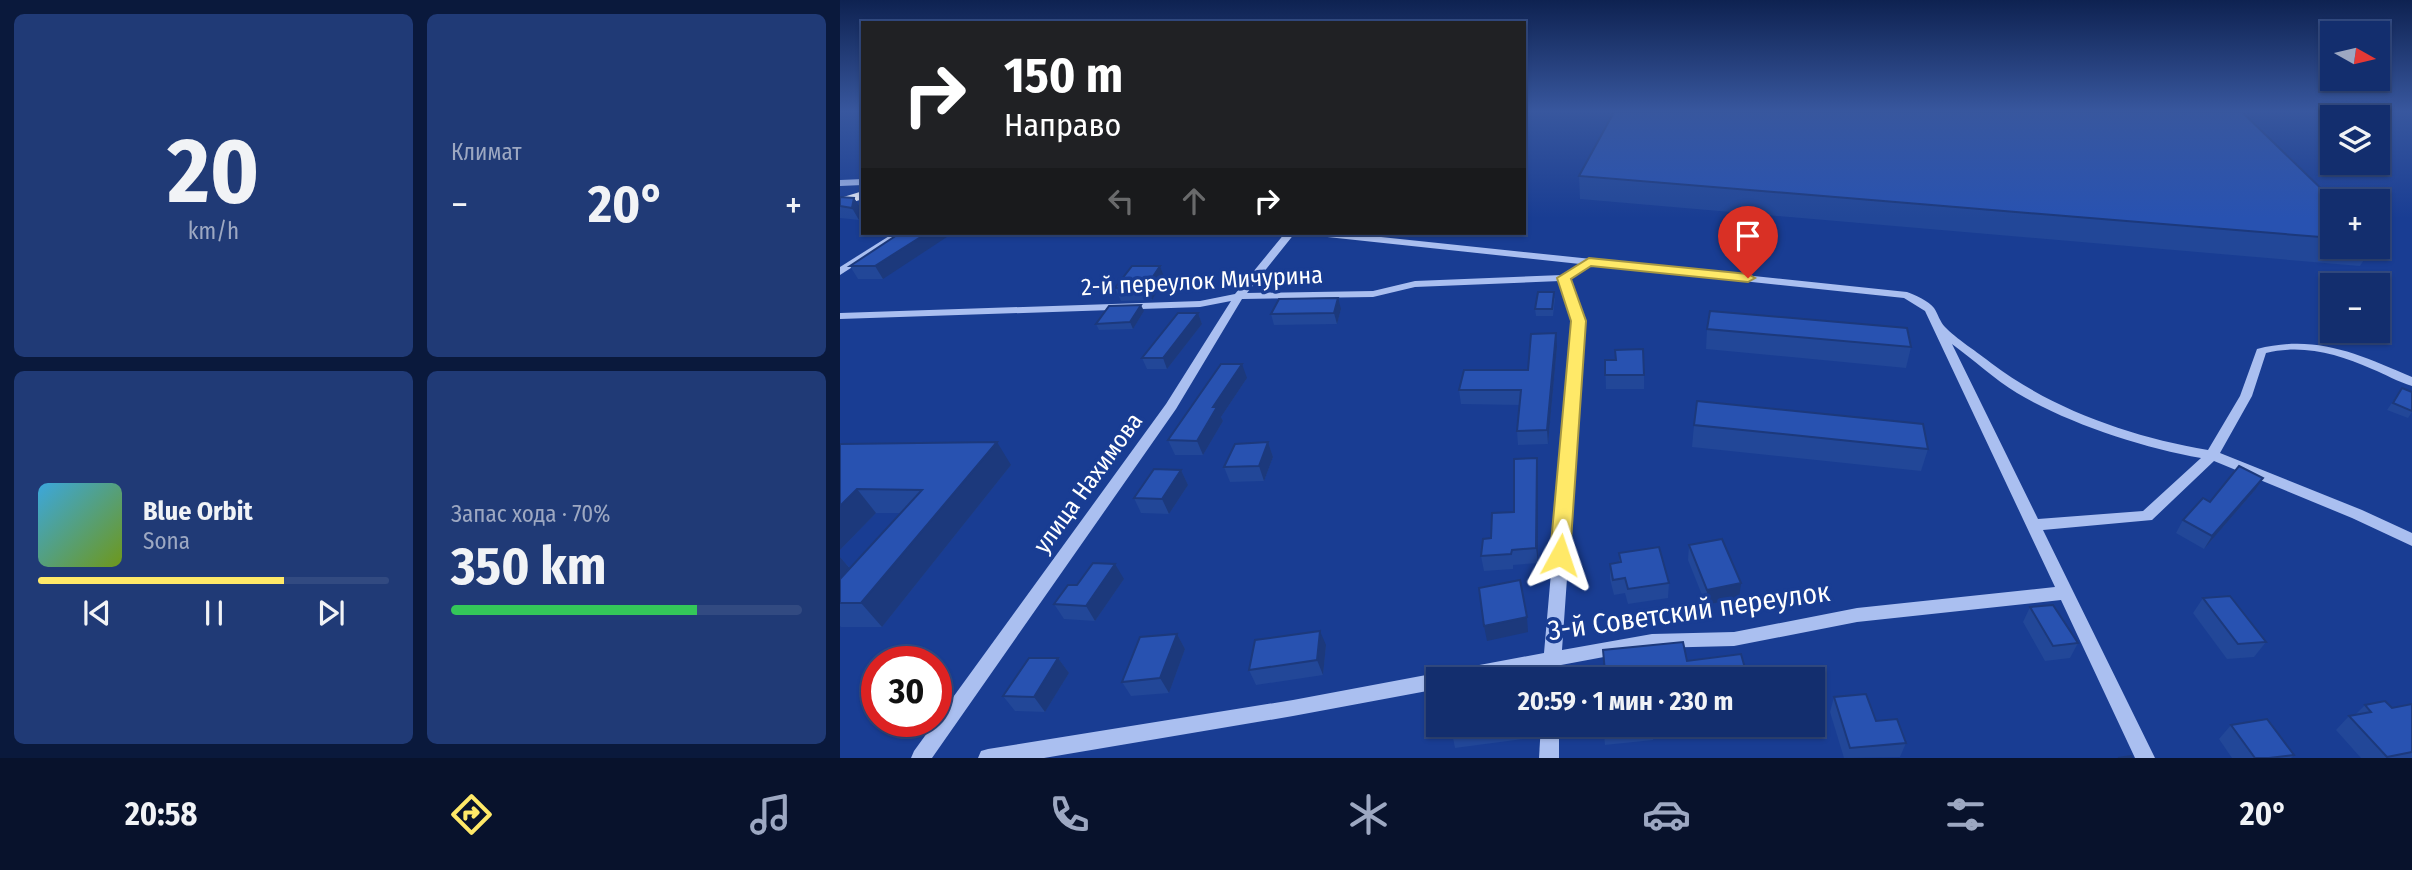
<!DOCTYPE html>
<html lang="ru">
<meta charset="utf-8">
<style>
:root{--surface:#132e6e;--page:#203a76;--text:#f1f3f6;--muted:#9da8c2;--line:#324a81;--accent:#ffe968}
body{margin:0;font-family:"Fira Sans Condensed",sans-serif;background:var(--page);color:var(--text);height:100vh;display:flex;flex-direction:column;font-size:26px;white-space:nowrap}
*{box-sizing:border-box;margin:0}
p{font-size:23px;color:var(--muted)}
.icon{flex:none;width:38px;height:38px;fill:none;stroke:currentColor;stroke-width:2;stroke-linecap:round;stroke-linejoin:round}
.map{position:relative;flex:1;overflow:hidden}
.side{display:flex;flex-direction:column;gap:14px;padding:14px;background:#0a193c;width:840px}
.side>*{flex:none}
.top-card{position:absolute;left:21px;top:21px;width:665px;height:214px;border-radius:0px;box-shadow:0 2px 5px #0004,0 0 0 2px var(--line);background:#202124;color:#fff;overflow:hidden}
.needle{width:46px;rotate:98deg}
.fabs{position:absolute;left:1480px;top:21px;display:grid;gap:14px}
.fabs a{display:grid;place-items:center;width:70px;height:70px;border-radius:0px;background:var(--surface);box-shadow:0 2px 5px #0004,0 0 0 2px var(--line);font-size:35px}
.speed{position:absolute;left:21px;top:646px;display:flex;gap:14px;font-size:35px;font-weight:700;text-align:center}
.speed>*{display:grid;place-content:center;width:91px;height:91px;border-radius:50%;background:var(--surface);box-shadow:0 2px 5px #0004,0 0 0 2px var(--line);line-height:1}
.speed .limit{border:10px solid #d22;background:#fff;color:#111}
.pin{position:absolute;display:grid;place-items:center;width:60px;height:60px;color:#fff;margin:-72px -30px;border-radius:50% 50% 50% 0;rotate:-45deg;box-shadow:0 0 7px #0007}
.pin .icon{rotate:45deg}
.me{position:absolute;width:77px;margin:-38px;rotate:5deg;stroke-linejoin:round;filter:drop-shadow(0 0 5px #0008)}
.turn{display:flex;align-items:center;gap:24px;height:147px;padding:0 28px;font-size:32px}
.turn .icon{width:91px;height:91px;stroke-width:2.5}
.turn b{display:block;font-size:49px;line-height:60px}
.lanes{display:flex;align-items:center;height:66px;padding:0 28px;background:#0003;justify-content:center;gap:35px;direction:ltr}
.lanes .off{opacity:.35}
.big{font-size:52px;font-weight:700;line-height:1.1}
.side .tile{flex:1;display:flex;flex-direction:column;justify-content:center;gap:10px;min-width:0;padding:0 24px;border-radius:10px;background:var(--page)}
.side .dial{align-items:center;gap:0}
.dial b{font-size:91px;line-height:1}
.song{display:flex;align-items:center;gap:21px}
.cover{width:84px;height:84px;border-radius:10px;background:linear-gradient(135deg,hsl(200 70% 55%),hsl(80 70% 35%))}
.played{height:7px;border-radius:4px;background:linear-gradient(90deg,var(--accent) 70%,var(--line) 70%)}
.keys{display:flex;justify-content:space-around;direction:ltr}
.heat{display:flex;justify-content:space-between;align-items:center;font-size:38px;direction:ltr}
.charge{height:10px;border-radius:5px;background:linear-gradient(90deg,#34c759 70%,var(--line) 0)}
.side .tiles{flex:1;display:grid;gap:14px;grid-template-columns:repeat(2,1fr)}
.trip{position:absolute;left:586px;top:667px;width:399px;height:70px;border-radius:0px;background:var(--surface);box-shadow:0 2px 5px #0004,0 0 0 2px var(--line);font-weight:700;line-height:70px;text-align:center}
.menu{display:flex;height:112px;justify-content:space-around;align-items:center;background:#08122c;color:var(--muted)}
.menu .icon{width:49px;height:49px}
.menu .current{color:var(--accent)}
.menu b{font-size:32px;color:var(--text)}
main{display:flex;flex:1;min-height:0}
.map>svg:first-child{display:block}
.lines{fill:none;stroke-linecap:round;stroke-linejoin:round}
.minor{fill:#aabff0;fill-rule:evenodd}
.major{fill:#f2f5ff;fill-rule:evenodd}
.wall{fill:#224798}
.shaded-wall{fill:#1c397c}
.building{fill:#2852b1;stroke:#1c397c;stroke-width:2}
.route{fill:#ffe968;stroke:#a69744;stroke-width:2}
.labels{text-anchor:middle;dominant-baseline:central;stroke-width:7;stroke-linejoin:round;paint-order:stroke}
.street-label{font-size:24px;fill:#fff;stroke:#193d93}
.near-street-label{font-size:28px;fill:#fff;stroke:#193d93}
</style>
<main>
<section class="side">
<div class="tiles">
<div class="tile dial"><b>20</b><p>km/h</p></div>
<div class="tile"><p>Климат</p>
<div class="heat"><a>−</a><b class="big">20°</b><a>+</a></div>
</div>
<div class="tile">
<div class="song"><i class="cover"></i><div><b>Blue Orbit</b><p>Sona</p></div></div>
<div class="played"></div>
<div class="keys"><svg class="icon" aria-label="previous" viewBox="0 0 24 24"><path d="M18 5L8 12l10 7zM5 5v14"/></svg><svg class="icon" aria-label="pause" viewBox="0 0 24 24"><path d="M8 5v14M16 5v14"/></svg><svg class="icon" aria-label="next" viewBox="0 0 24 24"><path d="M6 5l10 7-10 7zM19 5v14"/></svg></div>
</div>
<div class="tile"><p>Запас хода · 70%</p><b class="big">350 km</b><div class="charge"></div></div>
</div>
</section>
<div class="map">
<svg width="1572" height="758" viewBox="0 0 1572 758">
<rect width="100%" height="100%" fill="#193d93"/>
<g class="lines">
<!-- minor -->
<g class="minor">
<path d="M23,179V185L0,186V180Z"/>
<path d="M54,233H65L0,275V267Z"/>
<path d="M445,233H455L407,293L533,291L575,281L722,275L740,264L478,236L473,233H503L1067,292C1075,295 1089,301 1094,308C1098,314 1100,322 1105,327C1115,338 1139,353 1151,363C1213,410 1292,437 1368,450L1400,396L1417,349C1476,334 1518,354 1572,377V386C1558,382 1545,374 1532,369C1498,354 1463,344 1426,353L1412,396L1380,453L1522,510L1572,533V546L1512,518L1374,461L1312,520L1203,530L1315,758H1295L1221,600L1017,622L894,646L812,648L721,665L720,679H702L703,669L649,679H598V689L453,716L204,758H138L141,751L148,749L453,700L704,653L733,321L720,281L575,287L533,297L402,299L336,409L92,758H71L74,751L326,404L391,301L360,307L0,319V313L360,301L395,294ZM752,265L1064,298L1085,311L1215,587L1017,608L894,632L812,634L722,650L745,321L730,279ZM1112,344C1134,360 1154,379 1177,393C1227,423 1303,448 1361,458L1303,511L1198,519Z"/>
<path d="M701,724H719V758H699Z"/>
</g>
<!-- major -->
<path class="major" d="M23,191V199L0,206V198Z"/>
</g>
<!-- wall -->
<g class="wall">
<path d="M739,176L1493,201V247H1532L1520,266L740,199Z"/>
<path d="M0,197L14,198L22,210L19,220L0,218Z"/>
<path d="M60,233L43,279H18L10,266Z"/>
<path d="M320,266L325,279L312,300L281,301L275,288Z"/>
<path d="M715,298L713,316H696L695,309Z"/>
<path d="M501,309L497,324L434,325L431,314Z"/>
<path d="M304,311L293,329L259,330L256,324Z"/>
<path d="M358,313L362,324L327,369H307L302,358Z"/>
<path d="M867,329L1071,347L1066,368L866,349Z"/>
<path d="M717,347L708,444L678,445L677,431L680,405L621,404L619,390L688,370Z"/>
<path d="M765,360L804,375V389H766Z"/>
<path d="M407,378L381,417L383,421L363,455H335L328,440Z"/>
<path d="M1562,388L1572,392V412L1568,418L1547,410Z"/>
<path d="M854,425L1088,449L1081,471L852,447Z"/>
<path d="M428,442L433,457L424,481L390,482L384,467Z"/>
<path d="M0,444L171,465L42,627H1L0,626V557L10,568L60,513H36L0,550Z"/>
<path d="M341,470L348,485L329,514L301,513L294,498Z"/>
<path d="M698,472V563L673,565V569L644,571L641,556L651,538L674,512Z"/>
<path d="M1415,490L1364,549L1336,533L1343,520L1370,502Z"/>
<path d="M849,545L899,598L866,605L848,560Z"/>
<path d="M779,553L829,583L828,598L788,604L785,593L774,595L770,579V564L779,563Z"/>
<path d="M284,579L255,621L224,619L214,604L237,585Z"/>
<path d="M1363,598L1426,642L1414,657L1387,659L1353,613Z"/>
<path d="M1190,607L1238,643L1230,658L1205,661L1183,622Z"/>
<path d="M337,634L345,649L329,693L291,696L282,682Z"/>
<path d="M486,645L483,675L416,685L409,670Z"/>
<path d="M218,658L229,673L205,712L175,711L163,696Z"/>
<path d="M994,697L1036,721L1066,743L1060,757L1004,758L990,712Z"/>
<path d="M1572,704V758H1521L1496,730L1509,716L1515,715L1525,705L1552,708Z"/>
<path d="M612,724H682L683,739L615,748L612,733Z"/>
<path d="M763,724H814L813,740L765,745Z"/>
<path d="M1391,725L1454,755L1451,758H1392L1379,739Z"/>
</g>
<!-- shaded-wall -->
<g class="shaded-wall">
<path d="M14,198L22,210L19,220L12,208Z"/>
<path d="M87,233H113L43,279L35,266Z"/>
<path d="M320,266L325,279L312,300L306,287Z"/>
<path d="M498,298L501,309L497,324L494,313Z"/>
<path d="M301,305L304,311L293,329L290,322Z"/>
<path d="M358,313L362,324L327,369L323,358Z"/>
<path d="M716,333L717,347L708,444L707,430Z"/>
<path d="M402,364L407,378L381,417L383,421L363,455L357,441L373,407Z"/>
<path d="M157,442L171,465L42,627L21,603Z"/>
<path d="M428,442L433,457L424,481L419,466Z"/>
<path d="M697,458L698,472V563L696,548Z"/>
<path d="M341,470L348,485L329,514L322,499Z"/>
<path d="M1423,478L1415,490L1364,549L1372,536Z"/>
<path d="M17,489L36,513L0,550V506Z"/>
<path d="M0,557L13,572L0,587Z"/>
<path d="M275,564L284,579L255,621L246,606Z"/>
<path d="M901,583L899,598L866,605L867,590Z"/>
<path d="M687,617L688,632L647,641L644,626Z"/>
<path d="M480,631L486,645L483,675L477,660Z"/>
<path d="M337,634L345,649L329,693L320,678Z"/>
<path d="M218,658L229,673L205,712L194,697Z"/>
</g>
<!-- building -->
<g class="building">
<path d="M774,112H1402L1494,201L1493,238L739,176Z"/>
<path d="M0,197L14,198L12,208L0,206Z"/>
<path d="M60,233H87L35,266H10Z"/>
<path d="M292,266H320L306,287L275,288Z"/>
<path d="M698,292H714L712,309H695Z"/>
<path d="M498,298L494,313L431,314L439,299Z"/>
<path d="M301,305L290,322L256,324L269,306Z"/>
<path d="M870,311L1067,328L1071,347L867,329Z"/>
<path d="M338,313H358L323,358H302Z"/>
<path d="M716,333L707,430L677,431L681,390H619L624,370H688L691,334Z"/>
<path d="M803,349L804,375H765V360H776L775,350Z"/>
<path d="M381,364H402L373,407H377L357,441L328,440Z"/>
<path d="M1562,388L1572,392V411L1553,403Z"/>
<path d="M857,401L1083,424L1088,449L854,425Z"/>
<path d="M157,442L21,603H0V579L82,490L17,489L0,506V444Z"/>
<path d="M428,442L419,466L384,467L395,444Z"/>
<path d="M697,458L696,548L672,550L671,554L641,556L643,539L651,538L652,513L674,512V459Z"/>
<path d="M1399,466L1423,478L1372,536L1343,520L1363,498L1370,502Z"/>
<path d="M314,469L341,470L322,499L294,498Z"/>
<path d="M882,539L901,583L867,590L849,545Z"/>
<path d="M819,547L829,583L788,589L785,578L773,580L770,564L781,562L779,553Z"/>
<path d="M253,563L275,564L246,606L214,604L228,585H237Z"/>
<path d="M680,580L687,617L644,626L639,588Z"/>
<path d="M1390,596L1426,642L1398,644L1363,598Z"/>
<path d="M1213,605L1238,643L1213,646L1190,607Z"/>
<path d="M480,631L477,660L409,670L415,640Z"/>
<path d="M337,634L320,678L282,682L300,637Z"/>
<path d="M843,642L847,661L901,654L908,679H760L759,672H765L763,650Z"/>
<path d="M189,658H218L194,697L163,696Z"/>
<path d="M1026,694L1036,721L1057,719L1066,743L1010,748L994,697Z"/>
<path d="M1545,701L1552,708L1572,704V752L1547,757L1509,716L1531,712L1525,705Z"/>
<path d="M1427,719L1454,755L1429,758H1415L1391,725Z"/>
<path d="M612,724H680L612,733Z"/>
<path d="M1291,756L1292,758H1278Z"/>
</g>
<!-- sky -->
<linearGradient id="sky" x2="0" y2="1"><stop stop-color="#0e2251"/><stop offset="0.51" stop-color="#38579e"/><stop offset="1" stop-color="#38579e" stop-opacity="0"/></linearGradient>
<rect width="1572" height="218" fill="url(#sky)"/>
<!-- route -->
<path class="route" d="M749,258L908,274L915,278L908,282L751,266L731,279L746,321L730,555L727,560H713L710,555L731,321L717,278Z"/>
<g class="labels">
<!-- street labels -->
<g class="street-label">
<text transform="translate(362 281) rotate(-3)">2-й переулок Мичурина</text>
<text transform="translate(248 483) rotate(-54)">улица Нахимова</text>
</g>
<!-- near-street labels -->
<g class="near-street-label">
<text transform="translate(849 611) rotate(-8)">3-й Советский переулок</text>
</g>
</g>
</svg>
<div class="fabs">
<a><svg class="needle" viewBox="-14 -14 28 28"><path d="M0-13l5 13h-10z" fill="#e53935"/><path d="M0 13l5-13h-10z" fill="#9da8c2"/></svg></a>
<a><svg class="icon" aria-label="layers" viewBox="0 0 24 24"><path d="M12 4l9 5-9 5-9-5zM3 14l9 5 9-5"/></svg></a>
<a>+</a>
<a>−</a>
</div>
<div class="speed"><div class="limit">30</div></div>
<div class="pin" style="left:908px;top:278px;background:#d93025"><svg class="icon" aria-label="arrive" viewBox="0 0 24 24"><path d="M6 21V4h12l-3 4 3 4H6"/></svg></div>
<svg class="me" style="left:720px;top:555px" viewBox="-20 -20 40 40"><path d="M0-17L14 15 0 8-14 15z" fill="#ffe968" stroke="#fff" stroke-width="4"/></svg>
<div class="trip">20:59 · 1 мин · 230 m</div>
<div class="top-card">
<div class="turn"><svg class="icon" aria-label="right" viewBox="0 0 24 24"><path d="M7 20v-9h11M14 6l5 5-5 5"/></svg><div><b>150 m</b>Направо</div></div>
<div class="lanes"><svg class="icon off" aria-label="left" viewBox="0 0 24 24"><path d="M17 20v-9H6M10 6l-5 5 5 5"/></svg><svg class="icon off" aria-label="ahead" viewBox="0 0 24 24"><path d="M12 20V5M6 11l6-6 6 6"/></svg><svg class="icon" aria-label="right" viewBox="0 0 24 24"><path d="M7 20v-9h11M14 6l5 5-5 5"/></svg></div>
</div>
</div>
</main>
<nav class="menu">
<b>20:58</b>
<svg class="icon current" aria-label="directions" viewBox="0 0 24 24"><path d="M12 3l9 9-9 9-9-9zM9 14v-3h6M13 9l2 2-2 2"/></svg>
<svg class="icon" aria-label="music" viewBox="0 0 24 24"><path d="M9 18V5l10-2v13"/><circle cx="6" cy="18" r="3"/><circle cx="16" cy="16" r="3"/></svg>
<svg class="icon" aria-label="phone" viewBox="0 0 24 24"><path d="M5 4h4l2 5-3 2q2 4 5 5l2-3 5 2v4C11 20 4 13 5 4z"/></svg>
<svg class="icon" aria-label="climate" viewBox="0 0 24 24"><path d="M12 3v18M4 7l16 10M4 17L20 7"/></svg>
<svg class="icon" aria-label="car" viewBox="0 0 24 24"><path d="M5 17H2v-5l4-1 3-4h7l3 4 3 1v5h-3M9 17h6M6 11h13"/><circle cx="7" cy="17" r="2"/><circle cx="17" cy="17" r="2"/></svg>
<svg class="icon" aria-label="filters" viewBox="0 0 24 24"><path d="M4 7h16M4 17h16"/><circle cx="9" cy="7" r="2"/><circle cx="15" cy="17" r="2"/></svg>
<b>20°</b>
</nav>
